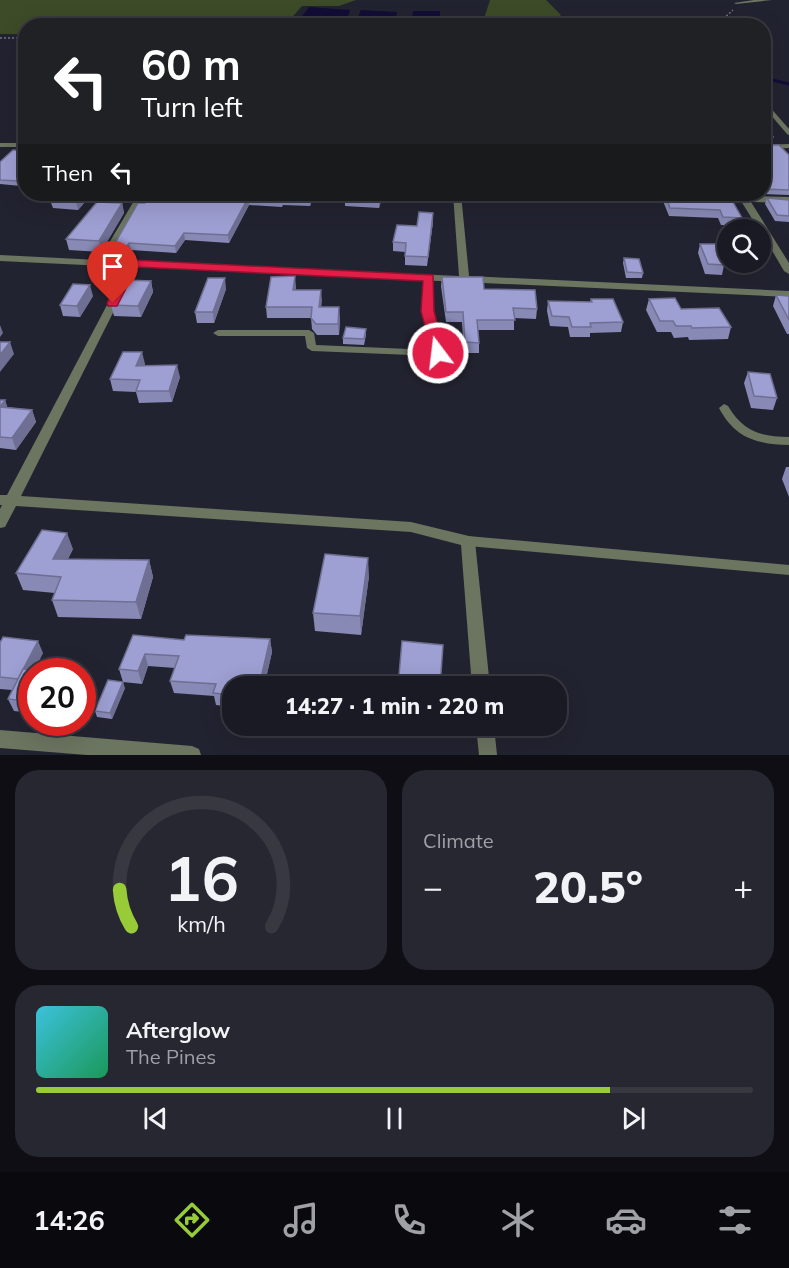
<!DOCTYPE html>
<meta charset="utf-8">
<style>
:root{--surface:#1a1a24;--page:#272731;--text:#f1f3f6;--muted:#9fa1a6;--line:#383841;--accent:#97cc38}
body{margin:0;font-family:Mulish,sans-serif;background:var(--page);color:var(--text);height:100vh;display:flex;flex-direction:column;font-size:22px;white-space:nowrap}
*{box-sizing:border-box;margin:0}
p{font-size:20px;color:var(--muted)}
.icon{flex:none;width:33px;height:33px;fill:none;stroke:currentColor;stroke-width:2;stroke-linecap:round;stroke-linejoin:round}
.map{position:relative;height:755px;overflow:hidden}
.drawer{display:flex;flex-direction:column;gap:15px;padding:15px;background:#0e0e14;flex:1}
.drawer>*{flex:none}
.top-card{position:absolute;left:18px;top:18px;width:753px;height:183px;border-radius:24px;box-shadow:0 6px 24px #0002,0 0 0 2px var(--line);background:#202124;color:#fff;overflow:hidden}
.controls{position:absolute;left:717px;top:219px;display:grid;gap:12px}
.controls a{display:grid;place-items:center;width:54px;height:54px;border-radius:50%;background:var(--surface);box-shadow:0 6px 24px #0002,0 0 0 2px var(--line);font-size:30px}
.speed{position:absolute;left:18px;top:658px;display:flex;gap:12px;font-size:30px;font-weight:700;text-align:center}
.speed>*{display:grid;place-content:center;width:78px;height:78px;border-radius:50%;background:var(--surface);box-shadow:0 6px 24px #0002,0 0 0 2px var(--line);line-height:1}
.speed .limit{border:9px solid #d22;background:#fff;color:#111}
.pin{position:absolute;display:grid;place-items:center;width:51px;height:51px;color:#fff;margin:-62px -26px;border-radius:50% 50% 50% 0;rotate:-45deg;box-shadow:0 0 6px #0007}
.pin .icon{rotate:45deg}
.me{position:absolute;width:66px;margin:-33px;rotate:345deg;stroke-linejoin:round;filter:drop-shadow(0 0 4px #0008)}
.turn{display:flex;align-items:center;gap:21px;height:126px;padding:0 24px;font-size:27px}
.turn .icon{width:78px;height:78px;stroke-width:2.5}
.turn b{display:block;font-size:42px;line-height:51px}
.then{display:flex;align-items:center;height:57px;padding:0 24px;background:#0003;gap:12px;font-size:22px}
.big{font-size:45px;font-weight:800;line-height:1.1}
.drawer .card{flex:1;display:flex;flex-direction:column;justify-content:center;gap:9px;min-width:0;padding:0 21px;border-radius:24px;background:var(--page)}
.drawer .dial{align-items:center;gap:0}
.dial svg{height:156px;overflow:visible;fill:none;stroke:var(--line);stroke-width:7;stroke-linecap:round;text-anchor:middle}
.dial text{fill:var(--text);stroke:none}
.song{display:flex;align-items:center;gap:18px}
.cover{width:72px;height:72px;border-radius:9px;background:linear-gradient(135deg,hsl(190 70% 55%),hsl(150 70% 35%))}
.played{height:6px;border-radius:3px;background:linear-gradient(90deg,var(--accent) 80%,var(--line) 80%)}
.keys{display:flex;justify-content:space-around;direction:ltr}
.heat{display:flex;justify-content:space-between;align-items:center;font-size:33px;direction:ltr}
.drawer .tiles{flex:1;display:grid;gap:15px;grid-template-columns:1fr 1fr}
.card:last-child{grid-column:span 2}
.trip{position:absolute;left:222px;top:676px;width:345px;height:60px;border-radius:24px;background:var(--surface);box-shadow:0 6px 24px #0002,0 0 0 2px var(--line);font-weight:800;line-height:60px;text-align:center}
.dock{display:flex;height:96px;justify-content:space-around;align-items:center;background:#0a0a0e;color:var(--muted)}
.dock .icon{width:42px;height:42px}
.dock .on{color:var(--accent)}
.dock b{font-size:27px;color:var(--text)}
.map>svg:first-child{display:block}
.green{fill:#3d4b28}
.water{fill:#120d35}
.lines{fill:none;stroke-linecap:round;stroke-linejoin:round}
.stream{stroke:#120d35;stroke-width:3}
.path{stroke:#747580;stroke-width:1.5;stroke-dasharray:2 2;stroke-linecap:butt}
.service{fill:#6c7560;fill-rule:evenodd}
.minor{fill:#6c7560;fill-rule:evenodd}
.wall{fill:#8889b5}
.shaded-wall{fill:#6f6f93}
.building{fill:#9e9fd2;stroke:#6f6f93;stroke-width:1.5}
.route{fill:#e11d48;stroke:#92132f;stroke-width:1.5}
</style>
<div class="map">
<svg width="789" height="755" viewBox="0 0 789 755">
<rect width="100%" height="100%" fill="#222330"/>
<!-- green -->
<g class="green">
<path d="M0,0H356L339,6H302L288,22L239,26H26L25,34H0Z"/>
<path d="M490,0H546L561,15L546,25H482Z"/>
</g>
<!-- water -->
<g class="water">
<path d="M309,7L350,10L346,23L299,20Z"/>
<path d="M361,10L397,12L395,25L355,24Z"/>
<path d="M413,11H440V25H411Z"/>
</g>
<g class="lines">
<!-- stream -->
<path class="stream" d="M764,78L789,84"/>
<!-- path -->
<g class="path">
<path d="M721,26V21L733,10"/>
<path d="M0,38H26"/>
</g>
<!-- service -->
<g class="service">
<path d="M754,0H772L736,4L734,3Z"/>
<path d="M764,105H768L789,129V135L787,134L764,107Z"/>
<path d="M789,144V148L764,149V145Z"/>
<path d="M429,275L433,278L432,311L443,352L460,363L461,365L460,367H452L436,356L312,351L307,348L305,336H218L213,333L218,330H309L314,333L316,345L432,350L422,311L425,278Z"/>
<path d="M724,404L728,406C744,432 759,436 789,437V445C756,444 735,438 719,408Z"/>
<path d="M468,536L789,565V575L468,546L463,545L461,541L463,537Z"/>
</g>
<!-- minor -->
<g class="minor">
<rect x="0" y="143" width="26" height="4"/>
<path d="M138,194H146L109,260L459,276L453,194H461L469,276L789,291V297L136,267L21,496L411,522L473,537L475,541L490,687H472L461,545L411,532L16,506L5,527L0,528V509L2,505H0V495H7L127,267L0,261V255L99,260Z"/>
<path d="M596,194H681L684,196L680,199L600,197Z"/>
<path d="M739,194H745L747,196L789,197V203L751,202L789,263V274L784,271L760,230H759L741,201H715L711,198L715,195L738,196Z"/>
<path d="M476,726H494L497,755H479Z"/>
<path d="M0,730L192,746L199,749L201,755H87L0,748Z"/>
</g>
</g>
<!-- wall -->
<g class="wall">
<path d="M764,119L766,122L765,127L773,137L771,142L764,143V145L789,155V195L759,194H764V174H766L764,171Z"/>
<path d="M13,150L21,186L0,184V162Z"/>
<path d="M92,194L78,210L53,208L50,200Z"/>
<path d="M152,194H315L310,206L283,205L282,207L249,205L229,243L185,240L176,253L131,250L129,254L116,253L114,245Z"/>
<path d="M347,194H383L379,208L345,206V198Z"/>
<path d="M664,194H682L742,218L740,226L721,225L718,218L669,216L663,201Z"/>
<path d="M767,198L789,200V222L775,221L765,204Z"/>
<path d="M122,203L124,213L101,252L69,250L66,239Z"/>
<path d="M433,222L427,266L405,265V252L393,251V242L417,226Z"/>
<path d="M700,244L724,265L722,275L705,274L698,253Z"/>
<path d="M624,258L643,273L642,278H626L623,263Z"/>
<path d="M442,277L484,289L537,309L536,319L514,318V330H478L479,343V353H464L462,322H446L441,286Z"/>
<path d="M151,281L153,292L141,317L114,316L111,305Z"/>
<path d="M296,287L295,290H321V307L340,318L339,335H317L312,329L311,318H267L266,307Z"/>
<path d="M226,289L214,323H197L195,312Z"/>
<path d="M776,295L789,296V334H787L773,306Z"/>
<path d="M93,296L80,317L63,316L60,305Z"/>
<path d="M591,299L623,322L621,332L590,333V337H570L568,327L550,326L547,311L548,301L590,302Z"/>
<path d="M649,299L681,309L731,327L728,339L689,340L688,337L674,338L671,332H657L646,310Z"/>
<path d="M366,329V335L364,345L343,344V338Z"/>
<path d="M145,364L144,366L180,377L172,402L139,403L136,392L113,391L110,379Z"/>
<path d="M748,372L777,398L773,410L751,408L744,383Z"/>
<path d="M0,400H5L7,407L32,410L36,422L16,450L0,448Z"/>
<path d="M786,467H789V497L782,479Z"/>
<path d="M73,549L68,559L149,560L153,577L141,619L58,617L52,600L55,593L23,590L16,573Z"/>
<path d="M369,576L361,635L315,631L313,613Z"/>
<path d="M133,635L184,640L270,639L272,652L264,687H232V707L216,705L214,696L174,693L170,681L175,668L148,666L142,684L123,682L119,669Z"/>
<path d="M0,641L43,653L32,672V713L14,711L8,699L12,690L0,689Z"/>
<path d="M125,688L112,719L97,717L95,711Z"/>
</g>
<!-- shaded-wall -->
<g class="shaded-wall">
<path d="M773,137L771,142L764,143V138Z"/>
<path d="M26,175V181L21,186L20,181Z"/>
<path d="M82,194H92L78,210L76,201Z"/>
<path d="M311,194H315L310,206L309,199Z"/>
<path d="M380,194H383L379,208V200Z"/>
<path d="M248,198L249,205L229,243L228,235Z"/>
<path d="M122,203L124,213L101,252L99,241Z"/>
<path d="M433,213V222L427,266L428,257Z"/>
<path d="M184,233L185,240L176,253L175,246Z"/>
<path d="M129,243L131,250L129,254L127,246Z"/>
<path d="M295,276L296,287L294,301L293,290Z"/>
<path d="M225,278L226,289L214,323L213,312Z"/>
<path d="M151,281L153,292L141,317L138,306Z"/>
<path d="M90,285L93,296L80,317L77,306Z"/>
<path d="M321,290L322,301L320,318L319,307Z"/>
<path d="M339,307L340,318L339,335L338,324Z"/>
<path d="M0,325L3,333L0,337Z"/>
<path d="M10,342L14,354L0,372V355Z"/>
<path d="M142,352L145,364L139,377L136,366Z"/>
<path d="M177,365L180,377L172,402L169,391Z"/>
<path d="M5,400L9,412L0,407Z"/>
<path d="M32,410L36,422L16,450L12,438Z"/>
<path d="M67,533L73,549L59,575L53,559Z"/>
<path d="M368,558L369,576L361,635L360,616Z"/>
<path d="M149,560L153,577L141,619L136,602Z"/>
<path d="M270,639L272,652L264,687H259Z"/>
<path d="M38,641L43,653L34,672L18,679Z"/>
<path d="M145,654L148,666L142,684L138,671Z"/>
<path d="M123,682L125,688L112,719L110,713Z"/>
</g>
<!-- building -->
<g class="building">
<path d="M764,125L773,137L764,138V145H779L789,155V190L764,189V174H770L764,163Z"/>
<path d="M13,150L26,151V175L20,181L0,180V162Z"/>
<path d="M56,194H82L76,201L50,200Z"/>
<path d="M152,194H311L309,199L282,198L281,200L248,198L228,235L184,233L175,246L129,243L127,246L114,245L138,203H145Z"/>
<path d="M347,194H380L379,200L345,198Z"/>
<path d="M665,194L729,195L742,218L723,217L720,210L670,208Z"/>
<path d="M767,198L789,200V216L777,215Z"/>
<path d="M97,202L122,203L99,241L66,239Z"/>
<path d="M419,212L433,213L428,257L405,256L406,243L393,242L397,225L417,226Z"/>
<path d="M700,244H716L724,265L708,264Z"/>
<path d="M624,258L639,259L643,273L627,272Z"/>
<path d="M295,276L293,290H321L319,307H339L338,324H316L311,318L312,307H266L271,277Z"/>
<path d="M442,277H483L484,289L535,290L537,309L513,308L515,320H477L479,343L465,342L463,312H446Z"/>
<path d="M208,278H225L213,312H195Z"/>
<path d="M125,280L151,281L138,306L111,305Z"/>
<path d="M73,284L90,285L77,306L60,305Z"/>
<path d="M776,295L789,296V320Z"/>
<path d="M675,298L681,309L719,308L731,327L692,328L691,326H676L673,321H660L649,299Z"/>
<path d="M591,299H613L623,322L590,323L591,327H572L569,317L552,316L548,301L592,302Z"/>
<path d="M346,327L366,329L364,339L343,338Z"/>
<path d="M0,342H10L0,355Z"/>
<path d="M123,352H142L136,366L177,365L169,391H136L140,380L110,379Z"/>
<path d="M748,372L770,374L777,398L754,396Z"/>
<path d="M0,400H5L0,407L32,410L12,438L0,437Z"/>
<path d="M42,530L67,533L53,559L149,560L136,602L52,600L61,577L16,573Z"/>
<path d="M325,554L368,558L360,616L313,613Z"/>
<path d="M133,635L184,640L186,635L270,639L259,687H232V695L213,693L216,684L170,681L179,656L145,654L138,671L119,669Z"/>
<path d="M3,637L38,641L18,679L0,677V641H1Z"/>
<path d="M402,641L443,645L440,687H398Z"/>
<path d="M23,669L47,672H32V702L8,699Z"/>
<path d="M108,680L123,682L110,713L95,711Z"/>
</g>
<!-- route -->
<path class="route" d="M133,260L433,275L434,311L445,353L438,357L432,353L421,311L423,281L137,267L117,306H108L107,303L127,264Z"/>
</svg>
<div class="controls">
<a><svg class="icon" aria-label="search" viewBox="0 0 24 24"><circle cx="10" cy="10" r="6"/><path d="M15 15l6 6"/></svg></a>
</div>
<div class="speed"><div class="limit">20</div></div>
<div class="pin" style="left:113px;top:303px;background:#d93025"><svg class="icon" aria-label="arrive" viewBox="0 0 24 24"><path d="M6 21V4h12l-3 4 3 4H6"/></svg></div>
<svg class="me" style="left:438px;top:353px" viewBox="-20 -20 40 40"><circle r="17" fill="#e11d48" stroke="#fff" stroke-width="3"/><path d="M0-11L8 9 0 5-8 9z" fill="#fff"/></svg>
<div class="trip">14:27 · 1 min · 220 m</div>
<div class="top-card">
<div class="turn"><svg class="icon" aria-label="left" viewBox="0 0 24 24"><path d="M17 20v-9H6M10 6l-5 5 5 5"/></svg><div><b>60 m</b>Turn left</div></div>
<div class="then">Then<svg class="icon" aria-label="left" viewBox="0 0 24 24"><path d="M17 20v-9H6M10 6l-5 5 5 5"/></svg></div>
</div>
</div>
<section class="drawer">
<div class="tiles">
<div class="card dial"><svg viewBox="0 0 100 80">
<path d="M14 69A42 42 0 1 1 86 69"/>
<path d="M14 69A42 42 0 0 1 8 50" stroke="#97cc38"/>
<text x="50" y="56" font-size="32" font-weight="700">16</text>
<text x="50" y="72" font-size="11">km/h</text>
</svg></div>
<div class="card"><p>Climate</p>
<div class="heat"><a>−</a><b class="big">20.5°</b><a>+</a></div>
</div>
<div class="card">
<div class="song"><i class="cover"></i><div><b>Afterglow</b><p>The Pines</p></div></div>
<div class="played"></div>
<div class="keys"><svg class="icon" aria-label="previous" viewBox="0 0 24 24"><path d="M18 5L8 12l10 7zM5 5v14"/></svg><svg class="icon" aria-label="pause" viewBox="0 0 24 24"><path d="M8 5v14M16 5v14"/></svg><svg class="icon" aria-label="next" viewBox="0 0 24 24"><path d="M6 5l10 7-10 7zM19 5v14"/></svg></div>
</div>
</div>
</section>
<nav class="dock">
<b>14:26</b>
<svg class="icon on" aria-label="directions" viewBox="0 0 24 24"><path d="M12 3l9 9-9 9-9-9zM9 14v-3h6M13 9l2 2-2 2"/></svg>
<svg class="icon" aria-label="music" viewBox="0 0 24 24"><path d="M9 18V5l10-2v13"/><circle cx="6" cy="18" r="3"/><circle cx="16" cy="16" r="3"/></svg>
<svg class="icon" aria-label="phone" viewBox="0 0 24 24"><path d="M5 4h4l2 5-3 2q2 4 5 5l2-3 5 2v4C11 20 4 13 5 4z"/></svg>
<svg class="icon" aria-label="climate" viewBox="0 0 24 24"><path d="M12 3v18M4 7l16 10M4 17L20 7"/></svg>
<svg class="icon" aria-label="car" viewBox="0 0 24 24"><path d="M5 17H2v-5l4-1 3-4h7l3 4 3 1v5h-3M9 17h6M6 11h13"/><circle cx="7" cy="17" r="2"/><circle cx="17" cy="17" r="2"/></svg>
<svg class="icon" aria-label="filters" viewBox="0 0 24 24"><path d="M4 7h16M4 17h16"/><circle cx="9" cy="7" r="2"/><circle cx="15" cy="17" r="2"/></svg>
</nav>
